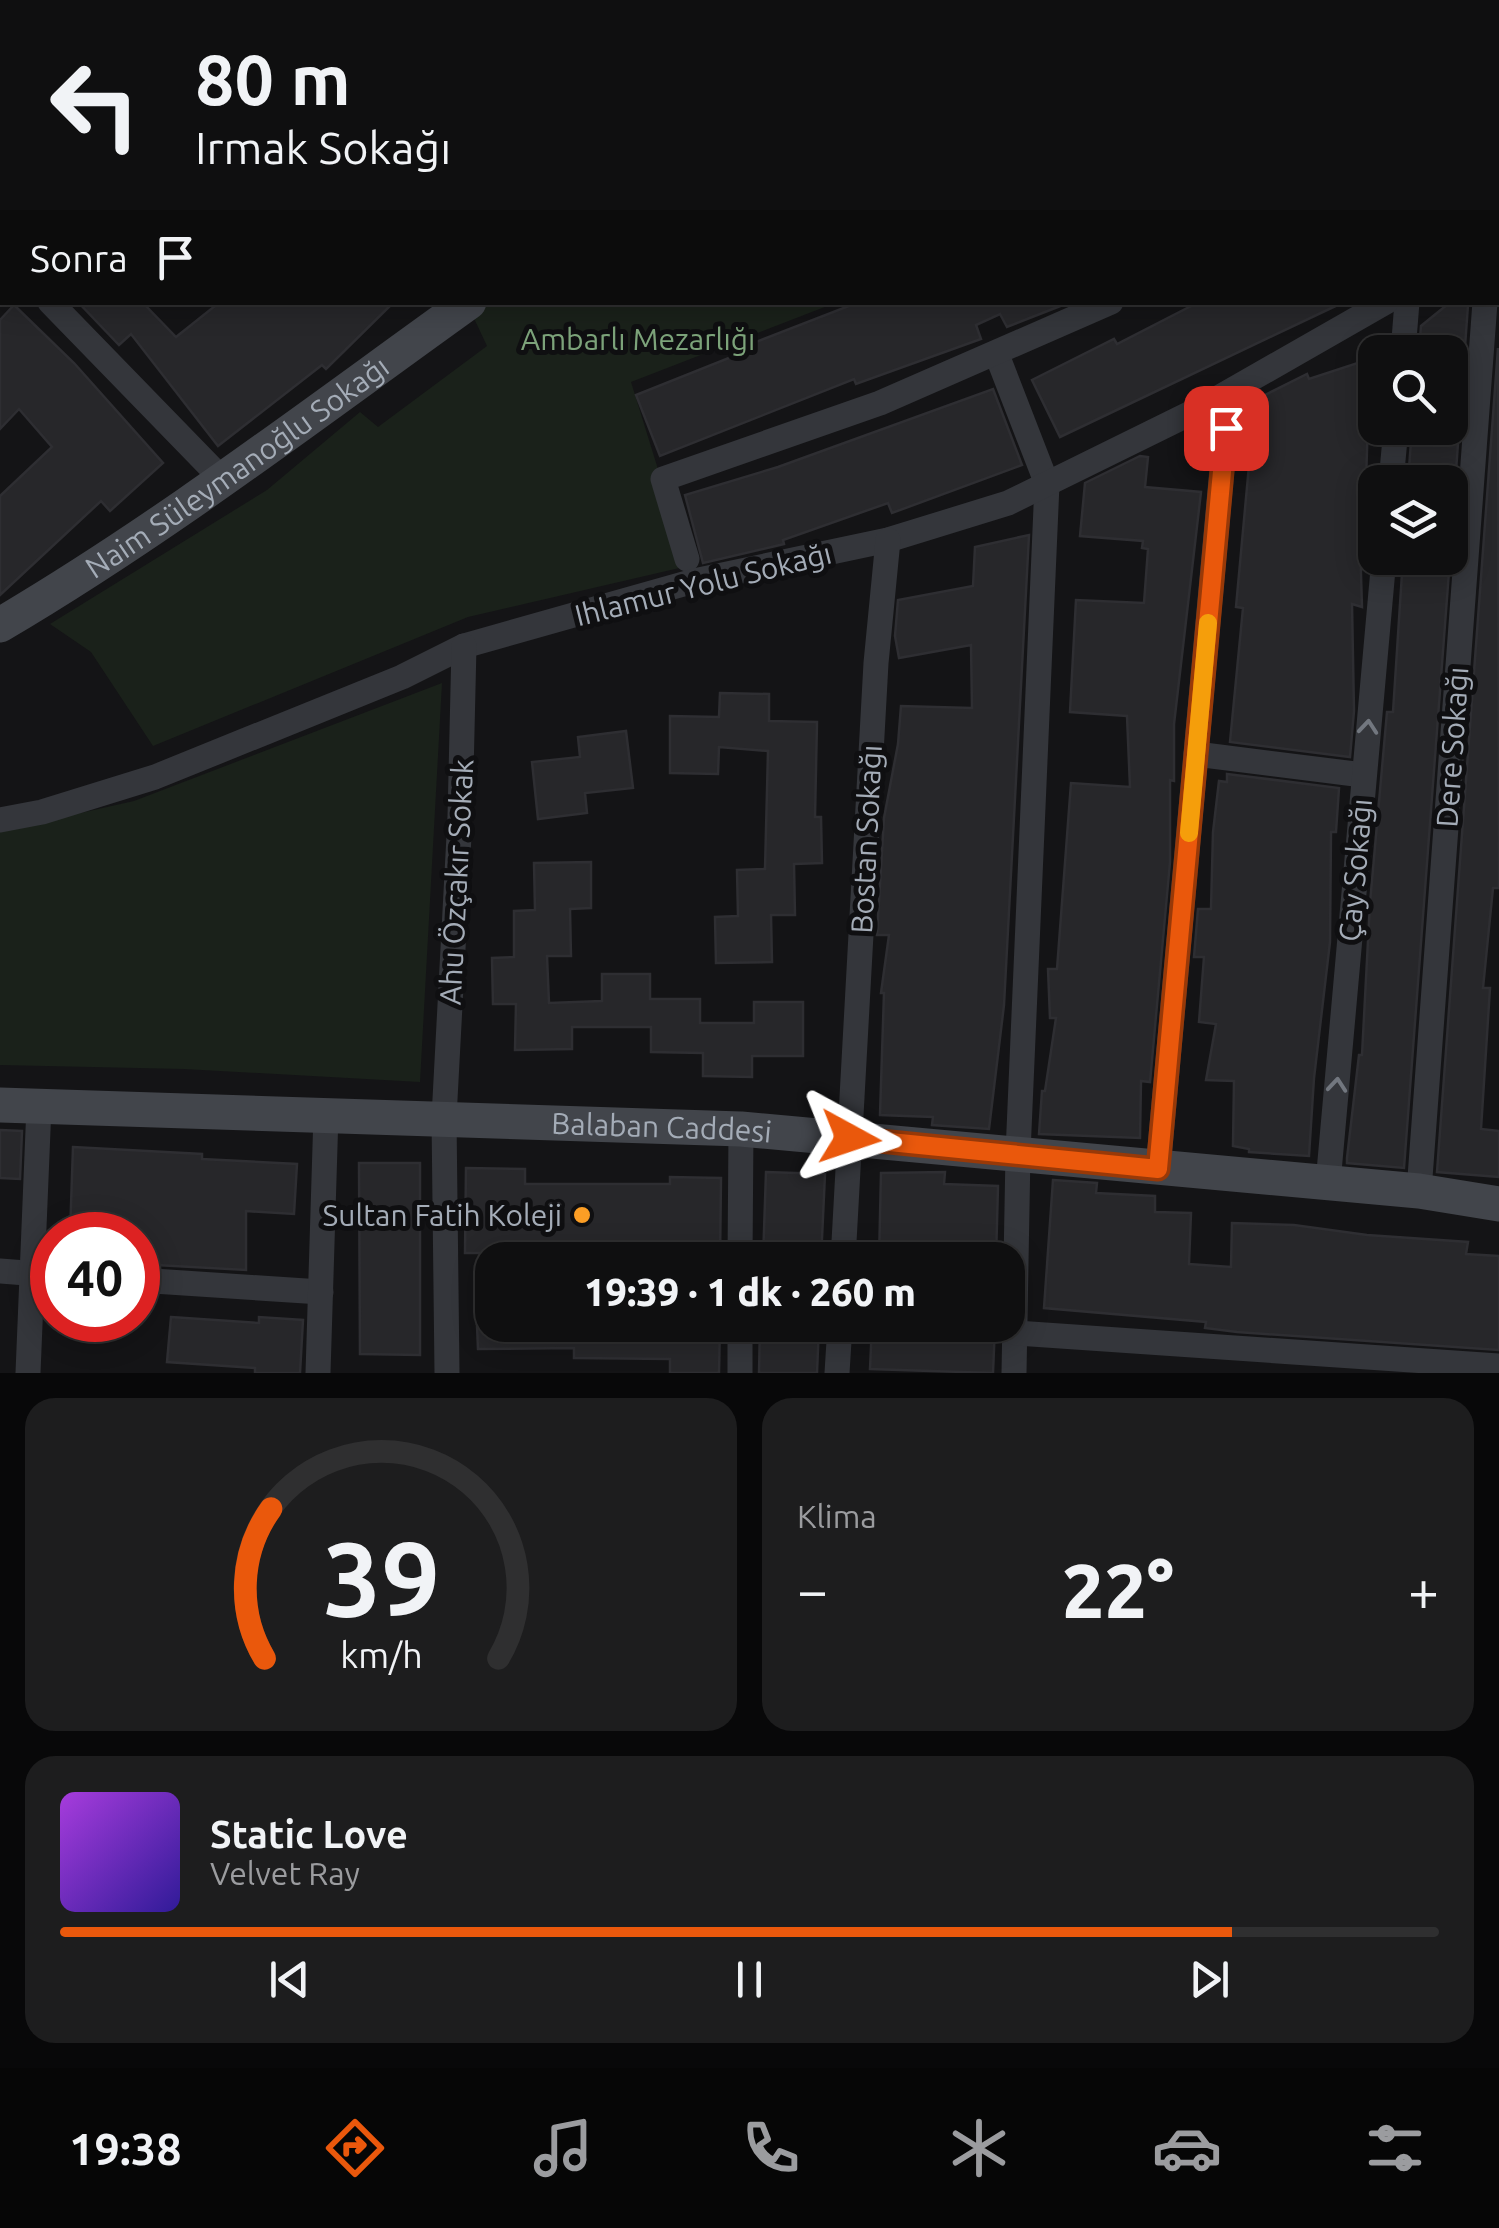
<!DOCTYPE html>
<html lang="tr">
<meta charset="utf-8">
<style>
:root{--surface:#0f0f10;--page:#1d1d1e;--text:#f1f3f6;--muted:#9b9c9f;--line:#2f2f30;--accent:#ea580c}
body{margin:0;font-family:Ubuntu,sans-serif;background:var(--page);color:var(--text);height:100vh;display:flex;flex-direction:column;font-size:38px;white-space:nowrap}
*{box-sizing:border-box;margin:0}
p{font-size:32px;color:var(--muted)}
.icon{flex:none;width:55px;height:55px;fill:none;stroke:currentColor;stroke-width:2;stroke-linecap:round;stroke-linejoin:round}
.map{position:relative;height:1373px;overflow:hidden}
.sheet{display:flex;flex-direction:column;gap:25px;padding:25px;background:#080809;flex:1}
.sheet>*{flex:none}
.guide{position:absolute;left:0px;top:0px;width:1500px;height:305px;box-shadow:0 5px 25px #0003,0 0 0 2px var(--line);background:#0f0f10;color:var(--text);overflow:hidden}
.controls{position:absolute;left:1358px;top:335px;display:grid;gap:20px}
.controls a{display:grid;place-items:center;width:110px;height:110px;border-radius:20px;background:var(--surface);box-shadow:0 5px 25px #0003,0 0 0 2px var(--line);font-size:50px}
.speed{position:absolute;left:30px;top:1212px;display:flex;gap:20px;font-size:50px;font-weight:700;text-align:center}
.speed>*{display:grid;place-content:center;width:130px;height:130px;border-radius:50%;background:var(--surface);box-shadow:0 5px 25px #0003,0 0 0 2px var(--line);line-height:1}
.speed .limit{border:15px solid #d22;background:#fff;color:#111}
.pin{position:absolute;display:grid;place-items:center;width:85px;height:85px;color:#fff;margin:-42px;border-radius:20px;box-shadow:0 5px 15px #0006}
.me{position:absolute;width:110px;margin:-55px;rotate:95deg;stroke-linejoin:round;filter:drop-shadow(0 0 8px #0008)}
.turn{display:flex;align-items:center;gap:35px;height:210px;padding:0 30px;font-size:45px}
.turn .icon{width:130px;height:130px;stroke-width:2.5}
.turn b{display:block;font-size:70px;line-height:85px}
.then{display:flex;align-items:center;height:95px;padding:0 30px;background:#0003;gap:20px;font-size:38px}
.big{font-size:75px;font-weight:800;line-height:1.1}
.sheet .tile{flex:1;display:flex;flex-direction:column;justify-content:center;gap:15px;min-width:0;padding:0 35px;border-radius:30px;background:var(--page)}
.sheet .dial{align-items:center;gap:0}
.dial svg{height:260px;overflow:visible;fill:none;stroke:var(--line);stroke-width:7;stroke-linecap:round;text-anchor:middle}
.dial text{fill:var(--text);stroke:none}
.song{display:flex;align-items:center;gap:30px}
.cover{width:120px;height:120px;border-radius:15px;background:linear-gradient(135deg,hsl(280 70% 55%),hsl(250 70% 35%))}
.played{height:10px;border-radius:5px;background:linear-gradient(90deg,var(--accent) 85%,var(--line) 85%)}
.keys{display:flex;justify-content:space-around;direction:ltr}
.heat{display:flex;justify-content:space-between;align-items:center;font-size:55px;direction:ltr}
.sheet .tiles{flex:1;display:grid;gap:25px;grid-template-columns:1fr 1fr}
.tile:last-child{grid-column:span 2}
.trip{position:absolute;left:475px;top:1242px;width:550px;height:100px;border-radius:30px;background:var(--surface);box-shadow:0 5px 25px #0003,0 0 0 2px var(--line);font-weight:800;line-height:100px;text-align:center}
.tab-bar{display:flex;height:160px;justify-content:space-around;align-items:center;background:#060606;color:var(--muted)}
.tab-bar .icon{width:70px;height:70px}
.tab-bar .active{color:var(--accent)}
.tab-bar b{font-size:45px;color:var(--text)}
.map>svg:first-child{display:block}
.green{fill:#1a211a}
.building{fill:#27272a;stroke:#2e2e32;stroke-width:2.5}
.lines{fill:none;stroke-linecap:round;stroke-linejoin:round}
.street{stroke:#34363b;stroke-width:25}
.secondary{stroke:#42454b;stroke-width:35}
.oneway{stroke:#72777f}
.route-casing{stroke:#983908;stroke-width:25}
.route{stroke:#ea580c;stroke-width:18}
.slow{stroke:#f59e0b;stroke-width:18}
.poi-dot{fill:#fc9e25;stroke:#0f0f11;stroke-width:4}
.labels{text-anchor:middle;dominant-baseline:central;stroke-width:10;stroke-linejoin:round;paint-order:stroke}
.park-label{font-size:30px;fill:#7ca37a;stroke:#0f0f11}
.street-label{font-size:30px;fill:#a4acb7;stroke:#0f0f11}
.poi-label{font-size:30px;fill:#a4acb7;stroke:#0f0f11;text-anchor:end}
</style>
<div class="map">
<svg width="1499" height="1373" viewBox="0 0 1499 1373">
<rect width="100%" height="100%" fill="#141416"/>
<!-- green -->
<g class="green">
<path d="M490,303H835L631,382L688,566L468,617L153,746L91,652L50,624L267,490L360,412L378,427L487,346L472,314Z"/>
<path d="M442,683L420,1082L184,1069L0,1065V831L134,801Z"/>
</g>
<!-- building -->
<g class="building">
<path d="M78,302H142L176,337L220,302H394L326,369L322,365L218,446L131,334L119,345Z"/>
<path d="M859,302L1068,303L1007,327L1000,314L976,325L981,339L856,384L854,379L660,456L636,395L739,354L738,349Z"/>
<path d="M1199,302H1344L1060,437L1032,380L1114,339L1117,344Z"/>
<path d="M1448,304L1468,305L1450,554V482H1408L1412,428H1450V352H1419L1421,326Z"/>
<path d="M14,305L74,363L163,463L110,511L101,501L0,595V496L52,447L19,409L0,429V320Z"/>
<path d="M1498,348L1499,888H1493L1483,988H1490L1481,1129L1499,1131V1177L1437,1172Z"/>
<path d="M1370,359L1364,542H1360L1362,607L1352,604L1354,711L1350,757L1230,742L1243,608L1236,607L1255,400L1307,374L1309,379Z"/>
<path d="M993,389L1022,465L892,513L888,503L783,540L784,544L703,563L685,495L778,467Z"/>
<path d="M1140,456L1148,457L1145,487L1201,492L1174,724V781L1170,780V862L1150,1082L1141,1081L1140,1138L1039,1134L1042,1091H1045L1056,1018H1050L1048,969H1057L1071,783L1130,787L1127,716L1070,712L1076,600L1144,603L1148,549L1142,548L1143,541L1080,536L1085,483Z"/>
<path d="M1029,535L1004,1005L989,1129L932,1125L933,1117L880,1115L884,993H881L889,935H877L884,818L898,744L901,706L972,708L971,645L899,658L895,636L898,600L973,586L975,547Z"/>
<path d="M1403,558H1450L1404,1168L1347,1163V1158L1359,1055H1362L1370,903L1387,712H1393Z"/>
<path d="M720,693L769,694V721L817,722L815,817H821L822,863L794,864L795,915H771L772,962L716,963L715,917L738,916L737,870L765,869L768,751L719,747L718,774L670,773V716L719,717Z"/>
<path d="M626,731L633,788L585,793L587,813L538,819L532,762L580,757L578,737Z"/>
<path d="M1227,774L1339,788L1336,832H1331L1330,942L1314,1078L1309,1156L1249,1152V1149L1233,1146L1234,1081L1206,1080L1216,1024L1199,1022L1204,957H1194L1198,909H1211L1213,832L1219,781L1227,782Z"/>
<path d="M591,862V908L570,909L571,956H547L549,1003L602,1001V974H650V999H700V1023H754V1002H803V1056H752V1077L703,1076V1053L651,1052V1027H572V1049L515,1050L516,1004H493L492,958L514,957V911L535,910L534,863Z"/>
<path d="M0,1130L22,1131L20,1179L0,1178Z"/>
<path d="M73,1147L202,1154V1159L297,1164L294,1214L246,1211V1270L138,1264V1235H70Z"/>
<path d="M359,1163H420V1355L360,1354Z"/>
<path d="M466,1168L525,1169V1184H670V1177L721,1178L720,1260H669V1253H465Z"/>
<path d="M766,1172L825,1174L821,1260H763Z"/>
<path d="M945,1172L944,1184L998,1186L996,1260H879L881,1173Z"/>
<path d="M1053,1180L1097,1183L1096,1193L1155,1196V1212L1191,1213L1189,1264L1231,1267L1232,1223L1294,1225L1367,1235L1468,1242L1466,1254L1499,1256V1350L1237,1332L1205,1328L1206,1322L1044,1308Z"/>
<path d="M171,1317L259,1323V1317L303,1320L300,1373H255V1368L167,1362Z"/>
<path d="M477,1325H720L719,1373H670V1359L574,1358V1348L478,1349Z"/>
<path d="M760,1325H819L817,1373H759Z"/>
<path d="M872,1325H995L993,1373L870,1369Z"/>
</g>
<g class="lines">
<!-- street -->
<g class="street">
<path d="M341,0L343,2"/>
<path d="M464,0L465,2"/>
<path d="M649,0L650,2"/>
<path d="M927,0L928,2"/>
<path d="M18,2L20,0"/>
<path d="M288,2L290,0"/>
<path d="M0,19L2,17"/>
<path d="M1498,237L1499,236"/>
<path d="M0,251L2,254"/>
<path d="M0,286L2,284"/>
<path d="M50,302L223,480"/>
<path d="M1403,352L1407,302"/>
<path d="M997,355L1047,484L1018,1153L1014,1373"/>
<path d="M1391,482L1396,428"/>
<path d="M687,559L663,479L880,403L1111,302"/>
<path d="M1196,754L1363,775"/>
<path d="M0,820L42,812L155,777L402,677L464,646L694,581L888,540L1008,503L1197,410L1386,302"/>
<path d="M1158,1169L1229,392"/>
<path d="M1328,1183L1384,558"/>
<path d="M1419,1191L1485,302"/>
<path d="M740,1260L741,1129"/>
<path d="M843,1260L876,663L888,540"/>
<path d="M0,1271L52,1275"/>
<path d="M138,1280L321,1292"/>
<path d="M1016,1333L1499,1366"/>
<path d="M28,1373L39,1106"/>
<path d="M318,1373L326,1114"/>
<path d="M447,1373L444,1118L460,817L464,646"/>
<path d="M740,1373V1325"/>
<path d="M837,1373L840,1325"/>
</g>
<!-- secondary -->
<g class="secondary">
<path d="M1013,2L1018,0"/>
<path id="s1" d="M0,625C163,529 314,413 469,302"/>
<path id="s2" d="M0,1105L741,1129L1419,1191L1499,1204"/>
</g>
</g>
<!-- one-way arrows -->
<defs><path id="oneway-chevron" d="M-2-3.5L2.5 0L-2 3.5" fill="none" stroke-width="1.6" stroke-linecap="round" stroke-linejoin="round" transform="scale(2.5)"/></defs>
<g class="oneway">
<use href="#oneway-chevron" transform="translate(1368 727) rotate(-85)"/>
<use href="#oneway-chevron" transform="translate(1337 1085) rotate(-85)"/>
</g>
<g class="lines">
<!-- route casing -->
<g class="route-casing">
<path id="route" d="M850,1138L1158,1169L1226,428"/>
</g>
<!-- route -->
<use href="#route" class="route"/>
<!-- slow -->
<path class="slow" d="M1189,833L1208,623"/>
</g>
<!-- markers -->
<circle class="poi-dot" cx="582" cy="1215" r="10"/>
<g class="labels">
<!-- park labels -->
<g class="park-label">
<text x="638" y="339">Ambarlı Mezarlığı</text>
</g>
<!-- street labels -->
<g class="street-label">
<text stroke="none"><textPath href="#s1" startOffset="285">Naim Süleymanoğlu Sokağı</textPath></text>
<text transform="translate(703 584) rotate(-14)">Ihlamur Yolu Sokağı</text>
<text transform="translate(1452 747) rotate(-86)">Dere Sokağı</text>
<text transform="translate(866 839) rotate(-87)">Bostan Sokağı</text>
<text transform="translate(1355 870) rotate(-85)">Çay Sokağı</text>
<text transform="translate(456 882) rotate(-87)">Ahu Özçakır Sokak</text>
<text stroke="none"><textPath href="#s2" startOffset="662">Balaban Caddesi</textPath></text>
</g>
<!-- poi labels -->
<g class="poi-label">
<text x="562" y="1215">Sultan Fatih Koleji</text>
</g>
</g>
</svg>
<div class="controls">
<a><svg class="icon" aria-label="search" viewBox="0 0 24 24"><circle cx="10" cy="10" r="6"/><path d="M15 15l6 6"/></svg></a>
<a><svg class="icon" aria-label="layers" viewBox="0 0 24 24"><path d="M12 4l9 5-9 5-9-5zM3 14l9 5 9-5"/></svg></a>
</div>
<div class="speed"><div class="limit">40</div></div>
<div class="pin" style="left:1226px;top:428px;background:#d93025"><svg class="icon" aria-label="arrive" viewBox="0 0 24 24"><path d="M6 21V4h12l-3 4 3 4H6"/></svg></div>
<svg class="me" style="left:850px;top:1138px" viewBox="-20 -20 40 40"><path d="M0-17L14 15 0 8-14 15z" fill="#ea580c" stroke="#fff" stroke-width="4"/></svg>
<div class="trip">19:39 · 1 dk · 260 m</div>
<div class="guide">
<div class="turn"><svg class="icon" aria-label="left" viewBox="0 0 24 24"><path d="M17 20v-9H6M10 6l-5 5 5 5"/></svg><div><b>80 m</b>Irmak Sokağı</div></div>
<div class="then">Sonra<svg class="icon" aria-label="arrive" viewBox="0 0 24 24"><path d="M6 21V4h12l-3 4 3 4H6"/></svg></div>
</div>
</div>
<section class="sheet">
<div class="tiles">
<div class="tile dial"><svg viewBox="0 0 100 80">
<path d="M14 69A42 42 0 1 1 86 69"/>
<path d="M14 69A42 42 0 0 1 16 23" stroke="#ea580c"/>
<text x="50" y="56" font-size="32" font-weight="700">39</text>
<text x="50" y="72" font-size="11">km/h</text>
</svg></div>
<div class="tile"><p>Klima</p>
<div class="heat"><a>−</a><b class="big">22°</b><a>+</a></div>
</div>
<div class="tile">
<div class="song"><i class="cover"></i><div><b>Static Love</b><p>Velvet Ray</p></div></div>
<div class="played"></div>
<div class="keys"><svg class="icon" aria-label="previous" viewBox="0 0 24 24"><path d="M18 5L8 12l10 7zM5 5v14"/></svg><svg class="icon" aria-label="pause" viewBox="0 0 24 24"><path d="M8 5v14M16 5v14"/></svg><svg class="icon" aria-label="next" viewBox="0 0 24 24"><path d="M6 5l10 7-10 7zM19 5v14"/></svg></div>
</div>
</div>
</section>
<nav class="tab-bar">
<b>19:38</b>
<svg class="icon active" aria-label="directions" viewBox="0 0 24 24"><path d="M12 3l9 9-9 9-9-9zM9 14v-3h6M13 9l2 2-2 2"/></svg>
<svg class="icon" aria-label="music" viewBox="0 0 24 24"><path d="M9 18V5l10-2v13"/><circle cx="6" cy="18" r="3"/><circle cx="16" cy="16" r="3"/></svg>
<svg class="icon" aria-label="phone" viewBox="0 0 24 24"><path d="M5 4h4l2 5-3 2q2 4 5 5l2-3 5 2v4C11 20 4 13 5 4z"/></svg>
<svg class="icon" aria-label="climate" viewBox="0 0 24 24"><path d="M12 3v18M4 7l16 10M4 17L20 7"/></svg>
<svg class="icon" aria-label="car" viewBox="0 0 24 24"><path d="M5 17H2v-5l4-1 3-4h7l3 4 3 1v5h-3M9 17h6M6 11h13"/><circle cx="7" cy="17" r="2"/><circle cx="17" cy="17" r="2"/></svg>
<svg class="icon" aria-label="filters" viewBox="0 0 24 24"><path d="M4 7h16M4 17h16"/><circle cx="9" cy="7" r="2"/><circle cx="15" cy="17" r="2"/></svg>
</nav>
